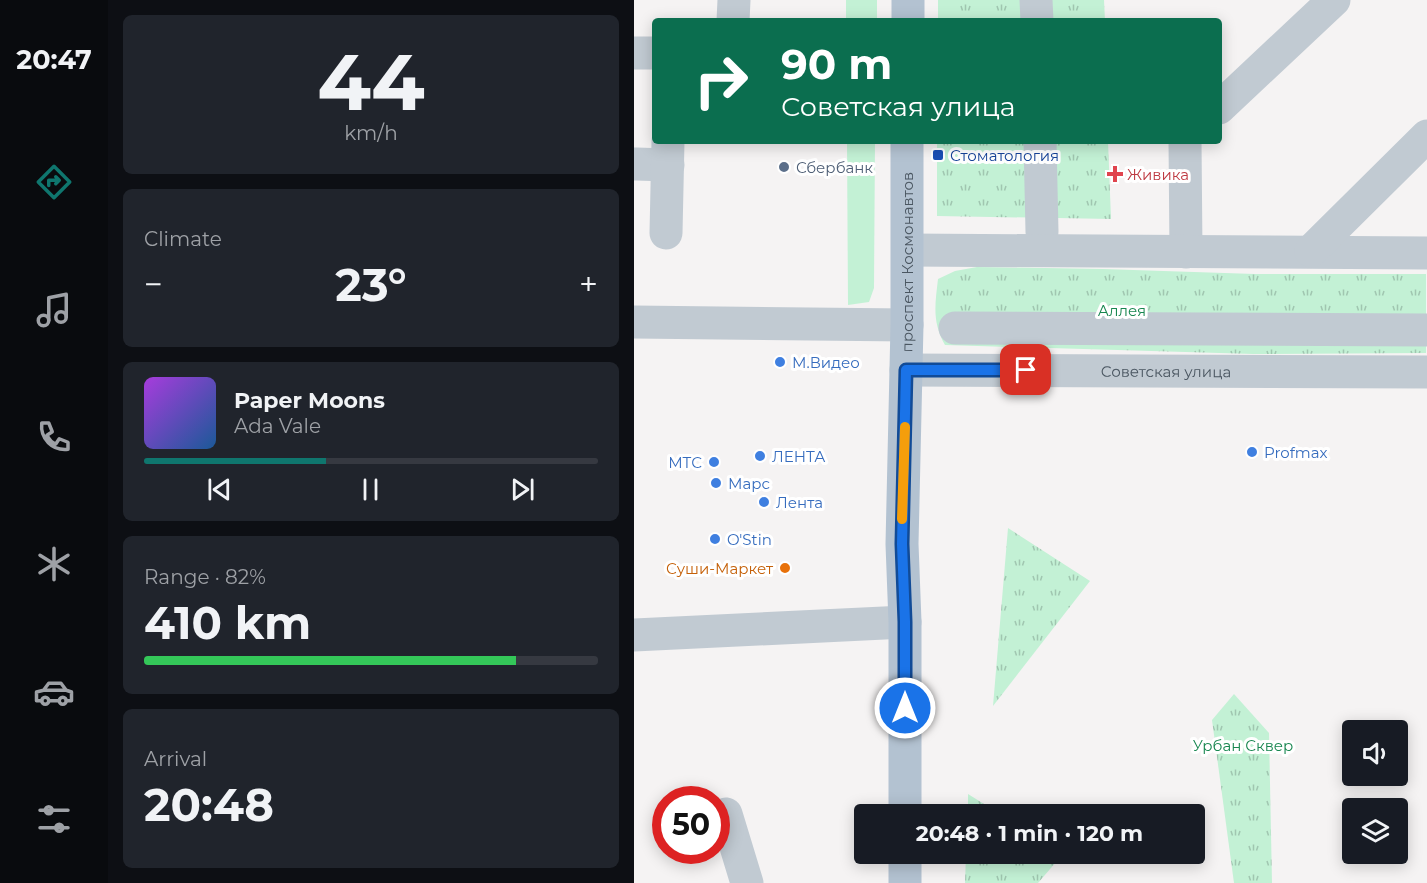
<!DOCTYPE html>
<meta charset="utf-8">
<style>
:root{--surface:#171b24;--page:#20242c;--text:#f1f3f6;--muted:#9ea1a6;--line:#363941;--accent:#0f766e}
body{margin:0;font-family:Montserrat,sans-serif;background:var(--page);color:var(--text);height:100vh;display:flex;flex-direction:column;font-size:22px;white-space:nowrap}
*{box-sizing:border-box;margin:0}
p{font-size:20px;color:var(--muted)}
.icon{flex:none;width:33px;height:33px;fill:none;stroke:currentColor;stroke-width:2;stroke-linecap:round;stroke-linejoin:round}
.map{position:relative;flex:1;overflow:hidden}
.details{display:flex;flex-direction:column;gap:15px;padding:15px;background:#0d0f14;width:526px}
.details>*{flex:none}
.hud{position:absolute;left:18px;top:18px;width:570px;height:126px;border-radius:6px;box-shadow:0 3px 15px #0003;background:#0b6e4f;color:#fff;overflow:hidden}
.tools{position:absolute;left:708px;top:720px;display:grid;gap:12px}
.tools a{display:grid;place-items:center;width:66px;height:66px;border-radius:6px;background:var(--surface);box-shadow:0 3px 15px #0003;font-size:30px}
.speed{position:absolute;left:18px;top:786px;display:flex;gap:12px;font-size:30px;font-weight:700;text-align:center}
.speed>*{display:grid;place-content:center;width:78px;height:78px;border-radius:50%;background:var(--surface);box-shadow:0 3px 15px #0003;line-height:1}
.speed .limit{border:9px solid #d22;background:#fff;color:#111}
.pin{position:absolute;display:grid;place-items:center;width:51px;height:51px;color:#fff;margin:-26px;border-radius:12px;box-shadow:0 3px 9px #0006}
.me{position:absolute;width:66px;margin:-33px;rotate:0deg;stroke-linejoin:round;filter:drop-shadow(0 0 4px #0008)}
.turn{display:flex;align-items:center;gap:21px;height:126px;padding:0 30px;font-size:27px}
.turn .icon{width:78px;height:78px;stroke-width:2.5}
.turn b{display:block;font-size:42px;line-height:51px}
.big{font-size:45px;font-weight:700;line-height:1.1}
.details .widget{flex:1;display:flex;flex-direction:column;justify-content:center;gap:9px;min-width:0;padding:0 21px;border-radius:9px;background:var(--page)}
.details .dial{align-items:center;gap:0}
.dial b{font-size:78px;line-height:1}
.song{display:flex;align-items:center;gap:18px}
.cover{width:72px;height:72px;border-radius:9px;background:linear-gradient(135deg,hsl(280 70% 55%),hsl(210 70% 35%))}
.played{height:6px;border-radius:3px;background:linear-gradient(90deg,var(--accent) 40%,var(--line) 40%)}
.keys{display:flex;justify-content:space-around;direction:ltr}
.heat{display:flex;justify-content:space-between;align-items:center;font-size:33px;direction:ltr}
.charge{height:9px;border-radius:4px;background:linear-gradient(90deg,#34c759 82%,var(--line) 0)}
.trip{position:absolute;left:220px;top:804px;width:351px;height:60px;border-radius:6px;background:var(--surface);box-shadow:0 3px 15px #0003;font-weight:700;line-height:60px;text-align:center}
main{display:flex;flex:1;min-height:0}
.dock{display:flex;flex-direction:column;width:108px;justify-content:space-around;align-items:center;background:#090b0e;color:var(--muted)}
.dock .icon{width:42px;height:42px}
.dock .active{color:var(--accent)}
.dock b{font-size:27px;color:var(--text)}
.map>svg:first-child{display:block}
.grass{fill:#c3f1d5}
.park{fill:url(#park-tufts)}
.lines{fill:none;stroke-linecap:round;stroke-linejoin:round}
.minor{stroke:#c1cad2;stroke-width:33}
.major{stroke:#b3c2d1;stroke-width:33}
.route-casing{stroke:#114b97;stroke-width:15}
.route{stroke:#1a73e8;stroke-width:10}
.slow{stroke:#f59e0b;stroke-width:10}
.transit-dot{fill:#1a4fb4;stroke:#fff;stroke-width:2}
.service-dot{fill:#5c6f8a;stroke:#fff;stroke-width:2}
.health-dot{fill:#e0444e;stroke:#fff;stroke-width:2}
.shop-dot{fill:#3f7fe0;stroke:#fff;stroke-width:2}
.food-dot{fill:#e8710a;stroke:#fff;stroke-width:2}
.labels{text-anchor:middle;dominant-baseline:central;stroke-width:6;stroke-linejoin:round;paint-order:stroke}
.transit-label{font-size:15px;fill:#164399;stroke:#fff;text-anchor:start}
.service-label{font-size:15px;fill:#4e5e75;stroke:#fff;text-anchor:start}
.health-label{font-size:15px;fill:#be3a42;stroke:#fff;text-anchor:start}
.street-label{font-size:15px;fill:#4a5661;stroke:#fff}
.park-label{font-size:15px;fill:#17864f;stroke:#fff}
.shop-label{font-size:15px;fill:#366cbe;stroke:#fff;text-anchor:start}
.food-label{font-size:15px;fill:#c56008;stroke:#fff;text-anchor:end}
</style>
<main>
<nav class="dock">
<b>20:47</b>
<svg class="icon active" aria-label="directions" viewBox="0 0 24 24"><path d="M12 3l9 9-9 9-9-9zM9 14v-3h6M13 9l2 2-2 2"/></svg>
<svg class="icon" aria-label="music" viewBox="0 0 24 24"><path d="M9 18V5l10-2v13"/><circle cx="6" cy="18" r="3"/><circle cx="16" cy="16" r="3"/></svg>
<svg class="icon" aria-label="phone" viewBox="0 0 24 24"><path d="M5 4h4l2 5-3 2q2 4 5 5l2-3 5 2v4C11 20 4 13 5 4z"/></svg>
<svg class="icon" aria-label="climate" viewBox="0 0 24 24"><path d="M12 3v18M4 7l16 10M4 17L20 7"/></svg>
<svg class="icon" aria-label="car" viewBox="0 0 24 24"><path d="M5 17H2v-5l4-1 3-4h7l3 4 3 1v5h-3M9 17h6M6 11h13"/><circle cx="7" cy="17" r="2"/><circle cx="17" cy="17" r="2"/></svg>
<svg class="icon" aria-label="filters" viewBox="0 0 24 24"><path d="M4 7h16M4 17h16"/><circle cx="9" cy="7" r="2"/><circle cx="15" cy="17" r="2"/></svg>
</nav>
<section class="details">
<div class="widget dial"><b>44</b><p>km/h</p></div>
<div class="widget"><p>Climate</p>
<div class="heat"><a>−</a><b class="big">23°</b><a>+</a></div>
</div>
<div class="widget">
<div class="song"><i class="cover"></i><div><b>Paper Moons</b><p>Ada Vale</p></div></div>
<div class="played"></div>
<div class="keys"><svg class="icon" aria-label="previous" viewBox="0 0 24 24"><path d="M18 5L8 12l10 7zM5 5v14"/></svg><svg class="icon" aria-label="pause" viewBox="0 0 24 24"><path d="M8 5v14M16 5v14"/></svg><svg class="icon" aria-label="next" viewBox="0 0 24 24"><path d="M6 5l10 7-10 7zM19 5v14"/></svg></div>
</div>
<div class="widget"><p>Range · 82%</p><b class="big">410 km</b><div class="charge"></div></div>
<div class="widget"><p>Arrival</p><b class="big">20:48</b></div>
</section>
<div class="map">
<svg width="793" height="883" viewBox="0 0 793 883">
<defs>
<pattern id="park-tufts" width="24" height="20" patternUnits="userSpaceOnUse" patternTransform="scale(1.5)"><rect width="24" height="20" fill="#c3f1d5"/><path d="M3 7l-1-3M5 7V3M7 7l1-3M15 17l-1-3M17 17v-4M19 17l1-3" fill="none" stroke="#a0c6b0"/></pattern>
</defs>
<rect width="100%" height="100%" fill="#f5f3f3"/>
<!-- grass -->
<g class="grass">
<rect x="212" y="0" width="31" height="21"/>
<path d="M213,141H241L240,288L235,302L214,305Z"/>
</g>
<!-- park -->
<g class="park">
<path d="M304,0H470L471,21H304Z"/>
<path d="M303,141H474L477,219L303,216Z"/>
<path d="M343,267L469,269L621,274H792V353L619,354L311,345C298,322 301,305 304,279L321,271Z"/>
<path d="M374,528L456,581L359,706Z"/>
<path d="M600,694L635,733L638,883H600L578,720Z"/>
<path d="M334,794L366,814H334Z"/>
<path d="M332,854H429L404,883H331Z"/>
</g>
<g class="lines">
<!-- minor -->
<g class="minor">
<path d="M402,0L403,21"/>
<path d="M99,21L100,0"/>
<path d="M0,53H21"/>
<path d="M585,108L700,0"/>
<path d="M406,141L408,232"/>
<path d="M551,141L552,252"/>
<path d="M2,164L34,165"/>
<path d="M32,233L34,141"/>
<path d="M274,250L793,253"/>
<path d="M677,251L793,136"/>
<path d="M0,322L273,325"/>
<path d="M321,328L793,330"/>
<path id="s1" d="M272,370L793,372"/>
<path d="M0,635L271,622"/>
<path d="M92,814L113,883"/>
</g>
<!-- major -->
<g class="major">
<path d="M274,21V0"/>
<path id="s2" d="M271,814V622L268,544L273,325V141"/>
<path d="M271,854V883"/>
</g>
</g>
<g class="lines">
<!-- route casing -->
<g class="route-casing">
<path id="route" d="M271,708V622L268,544L272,370H392"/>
</g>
<!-- route -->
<use href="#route" class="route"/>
<!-- slow -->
<path class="slow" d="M268,519L271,427"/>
</g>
<!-- markers -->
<rect class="transit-dot" x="298" y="149" width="12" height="12" rx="3"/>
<circle class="service-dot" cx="150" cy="167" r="6"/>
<path class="health-dot" d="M478 165h6v6h6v6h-6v6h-6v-6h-6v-6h6z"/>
<g class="shop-dot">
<circle cx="146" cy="362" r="6"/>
<circle cx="618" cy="452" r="6"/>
<circle cx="126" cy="456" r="6"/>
<circle cx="80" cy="462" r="6"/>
<circle cx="82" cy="483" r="6"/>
<circle cx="130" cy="502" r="6"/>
<circle cx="81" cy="539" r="6"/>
</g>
<circle class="food-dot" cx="151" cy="568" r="6"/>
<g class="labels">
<!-- transit labels -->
<g class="transit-label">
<text x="316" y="155">Стоматология</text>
</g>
<!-- service labels -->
<g class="service-label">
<text x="162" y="167">Сбербанк</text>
</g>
<!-- health labels -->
<g class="health-label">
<text x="493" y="174">Живика</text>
</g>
<!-- street labels -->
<g class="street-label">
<text stroke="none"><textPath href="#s2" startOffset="552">проспект Космонавтов</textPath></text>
<text stroke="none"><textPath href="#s1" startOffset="260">Советская улица</textPath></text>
</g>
<!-- park labels -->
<g class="park-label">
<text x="488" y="310">Аллея</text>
<text x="609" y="745">Урбан Сквер</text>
</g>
<!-- shop labels -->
<g class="shop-label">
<text x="158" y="362">М.Видео</text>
<text x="630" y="452">Profmax</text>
<text x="138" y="456">ЛЕНТА</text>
<text x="68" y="462" text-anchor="end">МТС</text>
<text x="94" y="483">Марс</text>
<text x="142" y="502">Лента</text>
<text x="93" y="539">O'Stin</text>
</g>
<!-- food labels -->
<g class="food-label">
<text x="139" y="568">Суши-Маркет</text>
</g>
</g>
</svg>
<div class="tools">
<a><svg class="icon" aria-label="sound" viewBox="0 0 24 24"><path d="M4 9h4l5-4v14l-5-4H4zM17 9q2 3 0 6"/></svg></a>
<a><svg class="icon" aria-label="layers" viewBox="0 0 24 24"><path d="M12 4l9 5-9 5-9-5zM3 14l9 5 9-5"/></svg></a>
</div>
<div class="speed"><div class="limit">50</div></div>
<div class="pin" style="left:392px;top:370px;background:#d93025"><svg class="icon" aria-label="arrive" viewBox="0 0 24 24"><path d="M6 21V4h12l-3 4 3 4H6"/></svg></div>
<svg class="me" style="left:271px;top:708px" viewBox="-20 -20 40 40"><circle r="17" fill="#1a73e8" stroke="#fff" stroke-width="3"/><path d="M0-11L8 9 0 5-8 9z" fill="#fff"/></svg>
<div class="trip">20:48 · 1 min · 120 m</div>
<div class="hud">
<div class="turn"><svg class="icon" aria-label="right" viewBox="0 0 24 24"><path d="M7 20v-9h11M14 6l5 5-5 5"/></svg><div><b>90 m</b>Советская улица</div></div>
</div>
</div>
</main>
